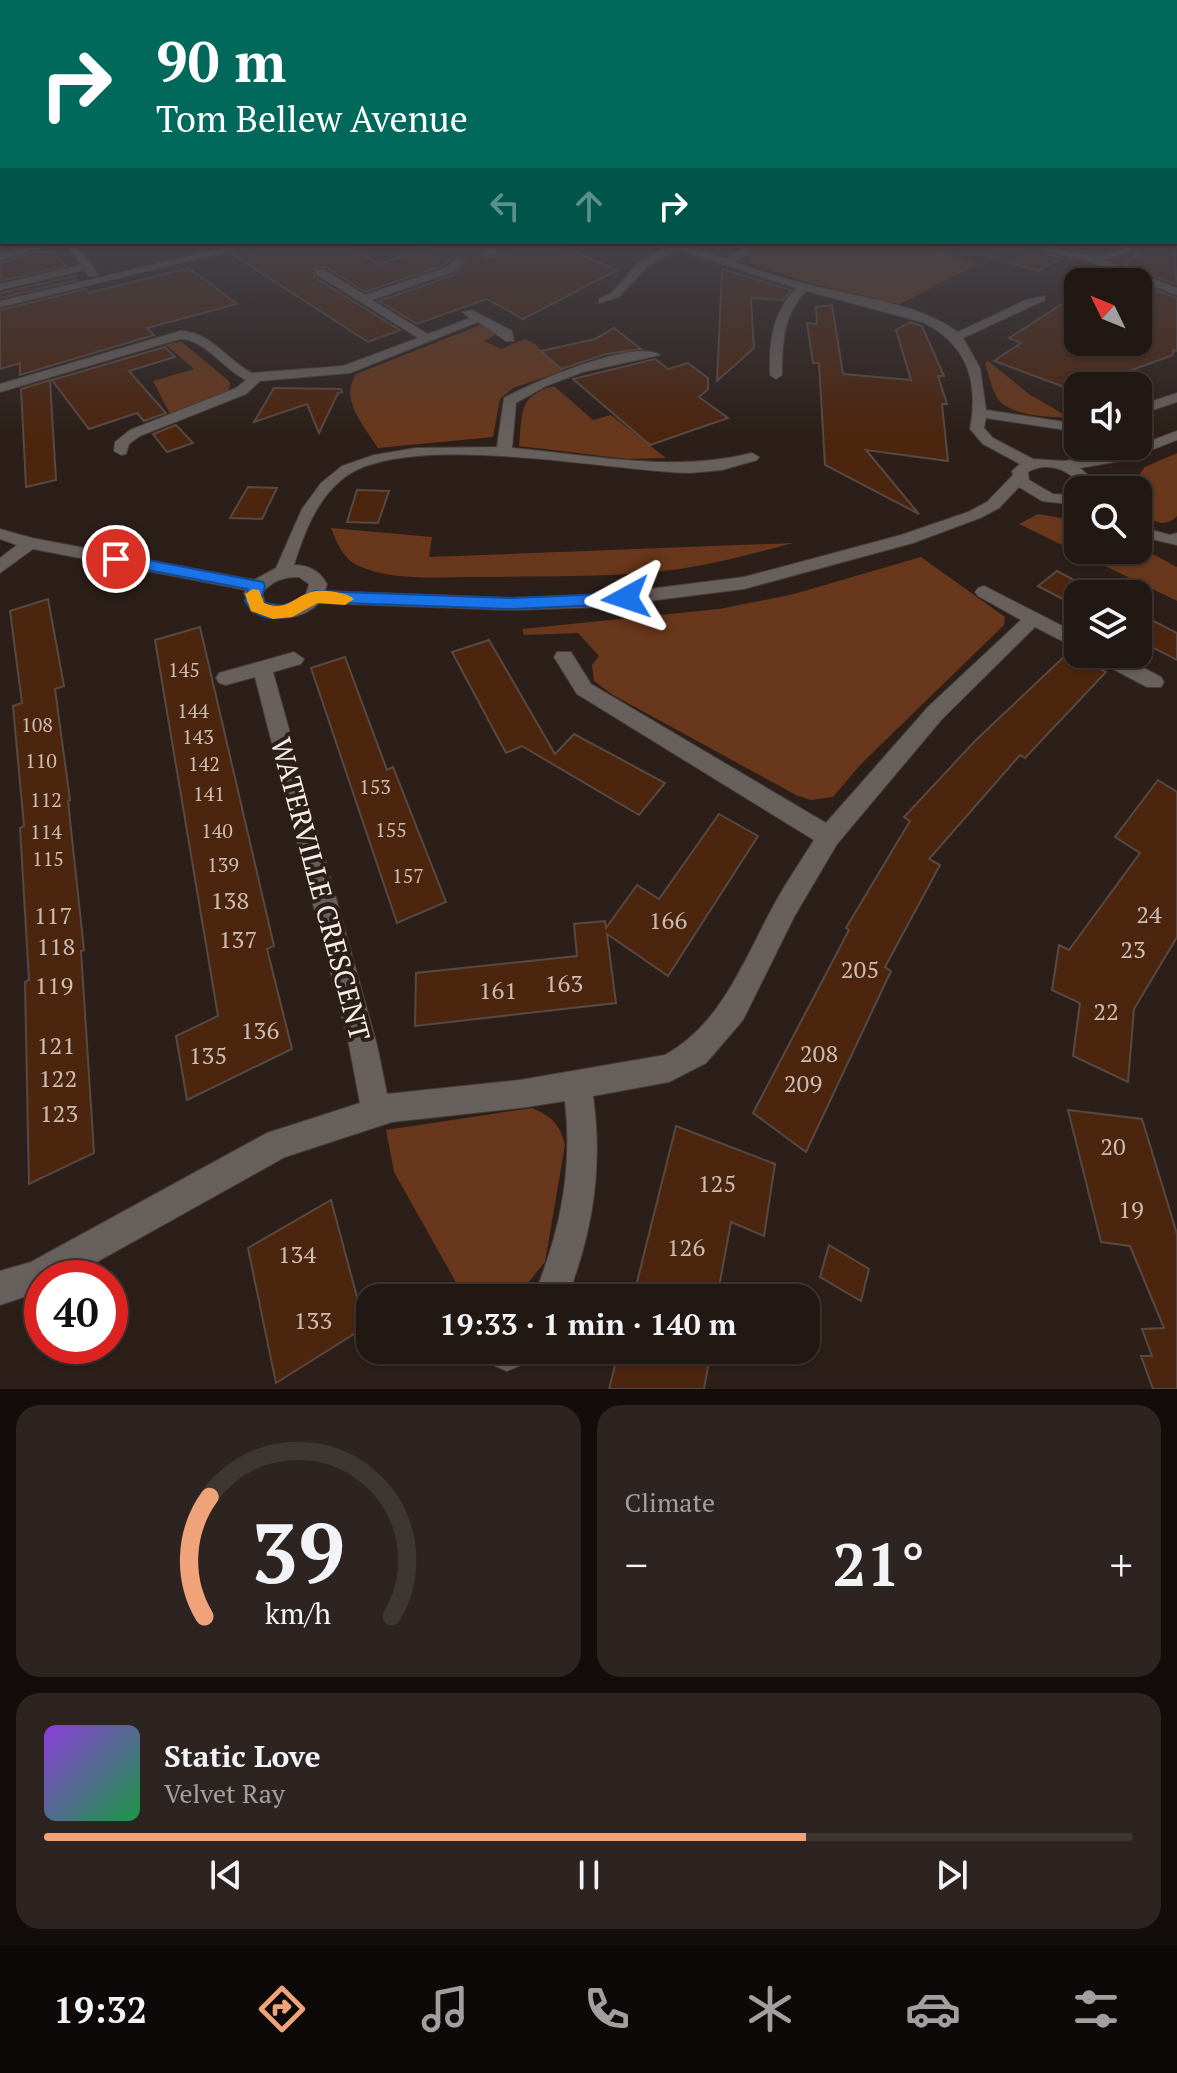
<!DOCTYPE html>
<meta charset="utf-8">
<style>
:root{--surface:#211713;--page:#2d2421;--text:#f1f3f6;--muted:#a29fa0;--line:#3e3633;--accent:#f0a279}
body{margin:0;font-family:"PT Serif",serif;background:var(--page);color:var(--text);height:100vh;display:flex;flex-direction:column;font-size:30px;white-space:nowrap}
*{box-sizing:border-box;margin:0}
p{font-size:26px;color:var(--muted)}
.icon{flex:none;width:44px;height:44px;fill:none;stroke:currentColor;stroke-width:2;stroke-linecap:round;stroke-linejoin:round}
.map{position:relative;height:1389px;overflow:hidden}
.side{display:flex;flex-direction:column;gap:16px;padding:16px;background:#120d0a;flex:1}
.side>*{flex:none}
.hud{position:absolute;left:0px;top:0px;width:1178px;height:244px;box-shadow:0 2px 6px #0004,0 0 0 2px var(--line);background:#00695c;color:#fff;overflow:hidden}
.needle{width:52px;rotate:313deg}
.buttons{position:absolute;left:1064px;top:268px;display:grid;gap:16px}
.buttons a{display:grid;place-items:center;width:88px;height:88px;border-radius:16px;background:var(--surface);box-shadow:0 2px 6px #0004,0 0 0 2px var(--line);font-size:40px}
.speed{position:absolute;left:24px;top:1260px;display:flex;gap:16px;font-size:40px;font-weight:700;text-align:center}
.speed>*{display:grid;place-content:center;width:104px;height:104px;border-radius:50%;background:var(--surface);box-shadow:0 2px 6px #0004,0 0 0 2px var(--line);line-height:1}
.speed .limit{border:12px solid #d22;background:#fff;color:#111}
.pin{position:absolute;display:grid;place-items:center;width:68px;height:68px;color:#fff;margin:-34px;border:4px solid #fff;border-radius:50%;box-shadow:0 2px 8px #0007}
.me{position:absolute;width:88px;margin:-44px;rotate:265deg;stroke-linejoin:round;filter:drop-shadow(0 0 6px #0008)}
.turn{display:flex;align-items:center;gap:28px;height:168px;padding:0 24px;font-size:36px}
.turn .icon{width:104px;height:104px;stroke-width:2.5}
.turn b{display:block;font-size:56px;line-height:68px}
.lanes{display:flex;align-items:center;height:76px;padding:0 24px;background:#0003;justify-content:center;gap:40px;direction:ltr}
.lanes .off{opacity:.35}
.big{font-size:60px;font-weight:600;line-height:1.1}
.side .tile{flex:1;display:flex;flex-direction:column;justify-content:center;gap:12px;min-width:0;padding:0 28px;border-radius:24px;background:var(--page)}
.side .dial{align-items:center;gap:0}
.dial svg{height:208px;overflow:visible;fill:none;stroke:var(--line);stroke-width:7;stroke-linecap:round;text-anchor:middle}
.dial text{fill:var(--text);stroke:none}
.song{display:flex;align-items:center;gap:24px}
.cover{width:96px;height:96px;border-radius:12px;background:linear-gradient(135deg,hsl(270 70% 55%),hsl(140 70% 35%))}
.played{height:8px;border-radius:4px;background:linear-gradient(90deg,var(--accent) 70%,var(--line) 70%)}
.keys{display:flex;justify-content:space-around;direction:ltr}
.heat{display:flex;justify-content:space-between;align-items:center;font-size:44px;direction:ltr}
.side .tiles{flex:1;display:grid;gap:16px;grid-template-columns:1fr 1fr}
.tile:last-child{grid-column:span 2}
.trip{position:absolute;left:356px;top:1284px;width:464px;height:80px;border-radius:24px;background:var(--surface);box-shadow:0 2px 6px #0004,0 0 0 2px var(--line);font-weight:600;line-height:80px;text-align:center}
.tab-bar{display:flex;height:128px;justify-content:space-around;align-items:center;background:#0d0908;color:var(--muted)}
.tab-bar .icon{width:56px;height:56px}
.tab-bar .on{color:var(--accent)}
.tab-bar b{font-size:36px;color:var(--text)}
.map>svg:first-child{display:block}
.green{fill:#69371b}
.building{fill:#4c250f;stroke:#574942;stroke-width:2}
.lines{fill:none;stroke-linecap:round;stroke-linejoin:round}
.minor-casing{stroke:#483c36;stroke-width:2}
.minor{fill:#67605d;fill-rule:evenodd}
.route{fill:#1a73e8;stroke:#114b97;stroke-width:2}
.slow{fill:#f59e0b}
.labels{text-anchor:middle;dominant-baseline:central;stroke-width:8;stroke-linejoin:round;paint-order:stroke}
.number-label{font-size:20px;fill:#ccbcb2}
.near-number-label{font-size:24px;fill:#ccbcb2}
.near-street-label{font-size:28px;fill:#f7eee9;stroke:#2c1f19}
</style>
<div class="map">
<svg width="1177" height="1389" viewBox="0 0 1177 1389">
<rect width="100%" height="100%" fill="#2c1f19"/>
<!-- green -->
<g class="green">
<path d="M769,242H909L978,264L900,304L809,283L749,263L751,252Z"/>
<path d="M480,325L493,331L495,335L484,341L501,349L525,339L535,344L563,371L513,388L500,399L493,437L378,448C364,425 339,400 356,374Z"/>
<path d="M182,342L230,382L229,390L222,395L170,414L153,381L194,369L165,344Z"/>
<path d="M987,360L1029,394L1070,418C1049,417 1008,417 996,396C991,386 989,374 985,364Z"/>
<path d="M554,386L593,420L611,415L666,458L627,459L519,446C523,413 517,396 554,386Z"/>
<path d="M1177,453V516C1164,530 1150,520 1138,510V490L1129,489L1145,467Z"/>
<path d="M1038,514L1078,521V550H1138V546L1177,567V601L1019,524Z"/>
<path d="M331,528L432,537L429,557L793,543C756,553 718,563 680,569C612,578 542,576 473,577C438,577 392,581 359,566C343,559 337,543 331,528Z"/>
<path d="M921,557L1005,617L1004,625L860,765L833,797L811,800L796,795L613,695L594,681L592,665L599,656L578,633L524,635L522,629L719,609L794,594Z"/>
<path d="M532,1108C551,1116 560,1124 565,1145L545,1262L527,1284L463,1295L394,1172L386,1130Z"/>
</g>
<!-- building -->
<g class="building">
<path d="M270,242H343L379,264L449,242H494L482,250L485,257H495L516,242H552L617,270L523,319L487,299L417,324L379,301L454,275L467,259L454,257L444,265L365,292L326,267L314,268V277L400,330L368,342L232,254Z"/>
<path d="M963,242H1009L1062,258L1038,271L962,248Z"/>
<path d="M1156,242H1173L1177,285L1124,264L1137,256L1134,252Z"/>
<path d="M34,252H54L66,266L0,281V263Z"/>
<path d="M189,268L237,304L147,328L154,335L20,375V363L0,369V310L86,289L89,293Z"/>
<path d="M722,269L791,290L783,300L751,298L754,348L717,381Z"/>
<path d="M74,276L77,280L0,298V293Z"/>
<path d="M1138,283L1177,298V351L1173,350V355L1088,386H1078V392L994,361L1021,343L1009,338L1078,294V342H1138Z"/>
<path d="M832,305L843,374L911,380L896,330L910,322L922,326L944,376H938L947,404H942L948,461L866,450L919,514L825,465L819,363H813L807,323L817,324L816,307Z"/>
<path d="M614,328L641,349L606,354L561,369L541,351L595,339Z"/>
<path d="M165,347L175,357L129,371L166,413L144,421L137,413L89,429L52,380Z"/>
<path d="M655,359L668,369L688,363L708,378V389L699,397L728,418L650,445L573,379Z"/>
<path d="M50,380L56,480L26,487L21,389Z"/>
<path d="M274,388L341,389L342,392L338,393L319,433L307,404L254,422Z"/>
<path d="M176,425L193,443L167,452L153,434Z"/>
<path d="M248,487L277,488L262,519L230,518Z"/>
<path d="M357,490L389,491L378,523L347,522Z"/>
<path d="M1057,571L1078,582V607L1038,586Z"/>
<path d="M48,599L64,686L55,689L70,800L68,801L84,950L81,951L94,1153L29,1184L25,982L29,980L20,828L24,826L13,706L22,703L10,611Z"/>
<path d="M1138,613L1177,633V660L1138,640Z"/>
<path d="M200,627L274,946L267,949L292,1049L187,1100L176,1036L218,1016L155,640Z"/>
<path d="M489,640L555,754L574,734L665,783L639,815L522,746L506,753L452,652Z"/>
<path d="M1069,652L1106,672L1025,758L1020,755L929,859L940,865L885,967L891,971L806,1152L753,1113L849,930L846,928L910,821L904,817L976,740Z"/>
<path d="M345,657L387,770L393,767L446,902L397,923L311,668Z"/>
<path d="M1158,780L1177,792V937L1134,1009L1128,1082L1073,1056L1080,1003L1052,990L1059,945L1069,950L1140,853L1115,837Z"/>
<path d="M719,814L758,836L668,976L607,934L616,1003L415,1026L416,973L577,956L574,924L605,921L606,928L637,885L659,899Z"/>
<path d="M1068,1110L1142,1119L1177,1234V1389H1153L1141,1356H1152L1142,1329L1164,1328L1130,1246L1101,1242Z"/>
<path d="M676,1126L775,1164L764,1236L731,1222L717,1298H633Z"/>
<path d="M331,1200L365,1327L276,1383L248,1248Z"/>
<path d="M829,1245L869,1269L861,1301L820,1277Z"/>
<path d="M619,1350H711L704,1389H609Z"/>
</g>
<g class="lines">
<!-- minor casing -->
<g class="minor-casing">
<g id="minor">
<path d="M41,242H57L0,260V254Z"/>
<path d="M65,242H75L98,274L97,276H89L85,270L0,290V284L81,265Z"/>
<path d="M249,242H267L0,307V301Z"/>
<path d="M500,242H513L493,254H485V250Z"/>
<path d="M662,242H677L726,259L752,242H764L735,262C763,272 790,281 818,287C864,298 919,304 958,332L1026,300L1045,296V300L963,338L980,368L986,410L1078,424V432L986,418L984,428L993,438L1033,459L1064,461L1118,453L1177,431V440L1126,460L1080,468L1091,478L1097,490H1081C1074,469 1046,461 1028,472L1029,480L1053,494L1078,495V505L1042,501L1019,487L999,508L980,518L913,543L744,589L601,607L512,610L319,603C300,622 273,621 251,611L244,593L246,590L33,549L0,573V558L17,545L0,539V529L32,538L254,580L276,568L302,509L321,483L342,466L374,455L416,448L497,447L504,398C530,383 636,338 660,355L583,372L546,386L516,403L512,448C592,455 673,473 752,453L759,457L757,460L722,470L690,473C609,471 409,430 345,477C317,498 304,533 294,565C309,565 320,571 327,584L325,591L512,598L601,595L744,577L901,535L968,512L987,502L1013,475L1012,471L1020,464L983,444L970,429C979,382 967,343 922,322L806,291C783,315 782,343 782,375L776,379L770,375C769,342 772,313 796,288L676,249L646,268L619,297L599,303V299L611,293L638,264L667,245ZM299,577L309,584L305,597L285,606L265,603L262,593C272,581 283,577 299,577Z"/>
<path d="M1012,242C1040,242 1065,255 1092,256C1112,257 1132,242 1153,242L1105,260L1177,288V295L1092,262Z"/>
<path d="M456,259L465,261L453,272L372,300L428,334L470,318L462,312L472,310L512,331L514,341H506L478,322L350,373L260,381L246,394L140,436L129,444L126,454L121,455L114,451L115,442L130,430L236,388L246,380C224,370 205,339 180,339L0,392V384L180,331C210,331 227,360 252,373L343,366L418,338L316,274V270H324L365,295L445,268Z"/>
<path d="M1177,393V402L1138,415V406Z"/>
<path d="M1138,526L1170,535L1177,533V545L1138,536Z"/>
<path d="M984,586L1078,634V649L1035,627L942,719L837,844L794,917L743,1020L706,1063L669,1082L593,1096C603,1168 593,1231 567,1298H533C560,1233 573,1171 565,1101L520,1108L392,1122L285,1157L68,1278H42V1291L0,1305V1271L31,1262L267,1133L360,1103L349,1045L255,677L226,685L219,683L216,678L219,673L294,652L304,659L301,664L273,672L377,1045L387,1094L520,1080L665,1055C723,1023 745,957 775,903C787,881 801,861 814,840L577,694L554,657L557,652H571L591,684L826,823L928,707L1021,620L978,596L975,592L978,588Z"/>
<path d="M1091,654H1117L1161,677L1164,682L1161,687H1147L1094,659Z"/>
<path d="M491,1350H528L519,1366L507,1371L495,1366L490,1354Z"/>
</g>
</g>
<!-- minor -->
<use href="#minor" class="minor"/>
</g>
<!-- sky -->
<linearGradient id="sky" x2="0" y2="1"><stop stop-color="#18110e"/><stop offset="0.55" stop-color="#454249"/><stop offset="1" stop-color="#454249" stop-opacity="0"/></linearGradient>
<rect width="1177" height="435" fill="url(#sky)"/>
<!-- route -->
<path class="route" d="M116,554L263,582L265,586L261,600C283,615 294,598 315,591L512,598L626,593L634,598L626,604L512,609L318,602C295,617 263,630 245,601L248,589L110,563L108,559Z"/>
<!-- slow -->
<path class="slow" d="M253,589L259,590L264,603C286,612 292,598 311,592C322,589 346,592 354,599L345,605L318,603L292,617L273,619L251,611L245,594Z"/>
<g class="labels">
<!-- number labels -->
<g class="number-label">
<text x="184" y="669">145</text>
<text x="193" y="710">144</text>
<text x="37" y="724">108</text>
<text x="198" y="736">143</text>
<text x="41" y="760">110</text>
<text x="204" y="763">142</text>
<text x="375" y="786">153</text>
<text x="209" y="793">141</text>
<text x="46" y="799">112</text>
<text x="391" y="829">155</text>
<text x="217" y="830">140</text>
<text x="46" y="831">114</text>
<text x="48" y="858">115</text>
<text x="223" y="864">139</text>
<text x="408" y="875">157</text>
</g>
<!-- near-number labels -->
<g class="near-number-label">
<text x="230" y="900">138</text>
<text x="1149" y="914">24</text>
<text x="53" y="915">117</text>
<text x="668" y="920">166</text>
<text x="238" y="939">137</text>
<text x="56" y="946">118</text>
<text x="1133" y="949">23</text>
<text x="860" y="969">205</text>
<text x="564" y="983">163</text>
<text x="54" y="985">119</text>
<text x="498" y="990">161</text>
<text x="1106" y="1011">22</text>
<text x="260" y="1030">136</text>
<text x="56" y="1045">121</text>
<text x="819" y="1053">208</text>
<text x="208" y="1055">135</text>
<text x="58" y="1078">122</text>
<text x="803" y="1083">209</text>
<text x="59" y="1113">123</text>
<text x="1113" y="1146">20</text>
<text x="717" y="1183">125</text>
<text x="1131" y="1209">19</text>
<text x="686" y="1247">126</text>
<text x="297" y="1254">134</text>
<text x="313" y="1320">133</text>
</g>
<!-- near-street labels -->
<g class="near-street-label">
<text transform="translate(321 889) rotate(75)">WATERVILLE CRESCENT</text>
</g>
</g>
</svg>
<div class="buttons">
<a><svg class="needle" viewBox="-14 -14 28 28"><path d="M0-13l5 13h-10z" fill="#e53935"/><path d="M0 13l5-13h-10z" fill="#a29fa0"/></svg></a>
<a><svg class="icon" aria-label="sound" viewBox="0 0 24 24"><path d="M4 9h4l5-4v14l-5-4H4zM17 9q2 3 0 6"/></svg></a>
<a><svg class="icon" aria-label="search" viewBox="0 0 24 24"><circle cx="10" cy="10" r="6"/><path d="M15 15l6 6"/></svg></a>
<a><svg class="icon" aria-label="layers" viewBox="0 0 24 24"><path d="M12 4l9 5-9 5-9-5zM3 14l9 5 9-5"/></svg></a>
</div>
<div class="speed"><div class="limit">40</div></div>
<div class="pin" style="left:116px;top:559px;background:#d93025"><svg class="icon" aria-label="arrive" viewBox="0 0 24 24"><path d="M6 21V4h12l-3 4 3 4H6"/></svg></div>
<svg class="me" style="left:626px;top:598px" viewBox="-20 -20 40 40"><path d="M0-17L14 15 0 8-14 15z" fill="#1a73e8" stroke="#fff" stroke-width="4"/></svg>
<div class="trip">19:33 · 1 min · 140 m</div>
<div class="hud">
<div class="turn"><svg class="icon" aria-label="right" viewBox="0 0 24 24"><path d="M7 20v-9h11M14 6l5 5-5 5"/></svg><div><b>90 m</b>Tom Bellew Avenue</div></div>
<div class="lanes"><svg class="icon off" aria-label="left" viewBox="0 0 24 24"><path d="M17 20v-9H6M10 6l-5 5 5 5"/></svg><svg class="icon off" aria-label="ahead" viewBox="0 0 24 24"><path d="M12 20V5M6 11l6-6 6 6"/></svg><svg class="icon" aria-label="right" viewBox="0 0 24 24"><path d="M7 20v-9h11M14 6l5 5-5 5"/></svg></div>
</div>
</div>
<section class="side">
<div class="tiles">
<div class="tile dial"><svg viewBox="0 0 100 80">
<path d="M14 69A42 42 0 1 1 86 69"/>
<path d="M14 69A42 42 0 0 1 16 23" stroke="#f0a279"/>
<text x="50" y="56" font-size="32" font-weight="700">39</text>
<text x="50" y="72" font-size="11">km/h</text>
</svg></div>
<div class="tile"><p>Climate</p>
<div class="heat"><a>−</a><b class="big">21°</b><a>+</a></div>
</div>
<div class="tile">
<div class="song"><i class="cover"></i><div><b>Static Love</b><p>Velvet Ray</p></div></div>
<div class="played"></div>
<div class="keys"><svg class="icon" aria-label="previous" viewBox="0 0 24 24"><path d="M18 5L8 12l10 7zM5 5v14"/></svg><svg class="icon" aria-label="pause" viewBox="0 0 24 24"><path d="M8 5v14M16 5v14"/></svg><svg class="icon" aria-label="next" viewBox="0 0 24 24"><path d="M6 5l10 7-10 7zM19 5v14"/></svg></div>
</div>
</div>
</section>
<nav class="tab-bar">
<b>19:32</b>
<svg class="icon on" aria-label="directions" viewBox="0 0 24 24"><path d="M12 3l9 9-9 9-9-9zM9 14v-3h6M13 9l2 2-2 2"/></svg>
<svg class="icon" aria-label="music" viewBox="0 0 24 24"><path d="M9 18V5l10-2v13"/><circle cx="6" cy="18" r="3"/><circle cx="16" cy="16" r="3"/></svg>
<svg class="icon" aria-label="phone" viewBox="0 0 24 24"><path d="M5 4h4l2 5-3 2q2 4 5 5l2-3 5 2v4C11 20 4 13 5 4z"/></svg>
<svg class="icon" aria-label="climate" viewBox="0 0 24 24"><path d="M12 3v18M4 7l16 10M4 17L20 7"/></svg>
<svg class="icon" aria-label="car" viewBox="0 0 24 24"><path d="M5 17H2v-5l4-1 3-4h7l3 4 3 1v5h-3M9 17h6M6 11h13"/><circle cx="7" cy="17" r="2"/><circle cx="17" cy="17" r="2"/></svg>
<svg class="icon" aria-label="filters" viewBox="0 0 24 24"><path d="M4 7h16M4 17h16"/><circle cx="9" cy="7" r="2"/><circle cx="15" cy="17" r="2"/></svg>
</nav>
